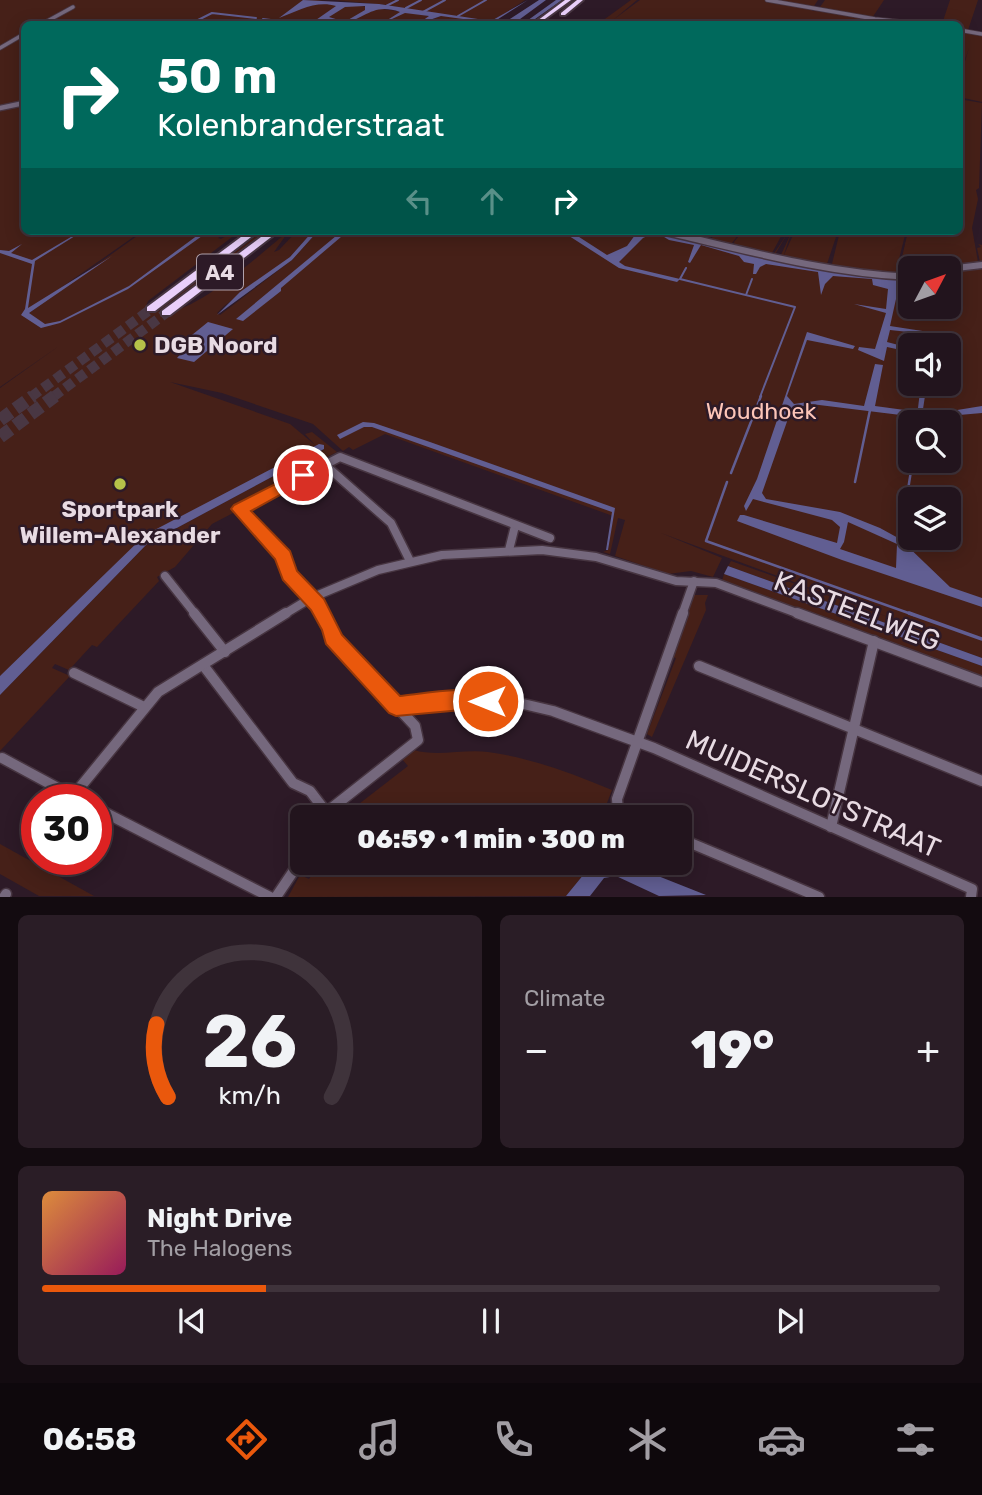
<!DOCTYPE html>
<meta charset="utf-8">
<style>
:root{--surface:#22141d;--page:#2a1d26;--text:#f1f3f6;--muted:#a29ea4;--line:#3f333b;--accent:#ea580c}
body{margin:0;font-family:Rubik,sans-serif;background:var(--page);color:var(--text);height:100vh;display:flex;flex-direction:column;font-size:26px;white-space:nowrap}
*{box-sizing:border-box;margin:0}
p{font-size:23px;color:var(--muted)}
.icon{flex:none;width:38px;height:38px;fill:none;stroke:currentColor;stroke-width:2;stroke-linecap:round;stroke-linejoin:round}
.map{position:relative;height:897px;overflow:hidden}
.panel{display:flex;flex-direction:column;gap:18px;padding:18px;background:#130b10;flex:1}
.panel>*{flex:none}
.hud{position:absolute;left:21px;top:21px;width:942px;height:214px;border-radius:10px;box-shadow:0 4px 18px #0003,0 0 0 2px var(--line);background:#00695c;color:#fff;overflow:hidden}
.needle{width:46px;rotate:49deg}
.controls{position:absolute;left:898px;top:256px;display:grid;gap:14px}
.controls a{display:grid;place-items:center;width:63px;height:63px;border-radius:10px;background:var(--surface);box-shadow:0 4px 18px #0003,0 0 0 2px var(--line);font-size:35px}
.speed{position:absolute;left:21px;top:784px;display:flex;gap:14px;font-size:35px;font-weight:700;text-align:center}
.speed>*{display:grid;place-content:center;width:91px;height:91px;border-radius:50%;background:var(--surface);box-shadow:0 4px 18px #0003,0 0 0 2px var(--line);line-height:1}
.speed .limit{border:10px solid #d22;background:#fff;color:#111}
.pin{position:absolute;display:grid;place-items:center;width:60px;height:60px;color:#fff;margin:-30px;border:4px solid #fff;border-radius:50%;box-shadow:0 2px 7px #0007}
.me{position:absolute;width:77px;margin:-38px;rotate:270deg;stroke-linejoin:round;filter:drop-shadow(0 0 5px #0008)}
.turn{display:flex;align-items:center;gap:24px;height:147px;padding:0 21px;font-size:32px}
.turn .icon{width:91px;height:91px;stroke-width:2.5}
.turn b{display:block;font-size:49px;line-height:60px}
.lanes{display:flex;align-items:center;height:66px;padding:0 21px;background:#0003;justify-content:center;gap:35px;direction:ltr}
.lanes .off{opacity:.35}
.big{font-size:52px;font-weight:800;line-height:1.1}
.panel .widget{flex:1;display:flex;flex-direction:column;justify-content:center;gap:10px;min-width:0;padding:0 24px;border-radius:10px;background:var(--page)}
.panel .dial{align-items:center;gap:0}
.dial svg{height:182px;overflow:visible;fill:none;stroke:var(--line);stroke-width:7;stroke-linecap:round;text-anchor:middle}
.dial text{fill:var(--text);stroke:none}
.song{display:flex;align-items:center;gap:21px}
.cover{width:84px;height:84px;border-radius:10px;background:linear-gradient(135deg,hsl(30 70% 55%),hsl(330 70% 35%))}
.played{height:7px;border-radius:4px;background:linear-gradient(90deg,var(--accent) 25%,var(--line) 25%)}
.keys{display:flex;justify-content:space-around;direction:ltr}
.heat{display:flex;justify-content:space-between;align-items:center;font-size:38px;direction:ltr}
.panel .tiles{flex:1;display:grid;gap:18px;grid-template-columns:1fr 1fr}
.widget:last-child{grid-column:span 2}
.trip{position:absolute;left:290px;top:805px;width:402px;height:70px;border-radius:10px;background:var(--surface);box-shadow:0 4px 18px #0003,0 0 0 2px var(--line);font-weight:800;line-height:70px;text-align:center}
.menu{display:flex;height:112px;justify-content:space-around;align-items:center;background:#0e080c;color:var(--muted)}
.menu .icon{width:49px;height:49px}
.menu .on{color:var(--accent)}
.menu b{font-size:32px;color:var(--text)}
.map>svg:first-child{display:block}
.green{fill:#462018;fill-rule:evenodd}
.water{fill:#615e92;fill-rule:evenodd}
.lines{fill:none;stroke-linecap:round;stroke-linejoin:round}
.stream-far2{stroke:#615e92;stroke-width:2}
.stream-far1{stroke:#615e92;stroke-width:2.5}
.stream{stroke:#615e92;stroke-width:3.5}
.highway-tunnel-far1{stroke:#493743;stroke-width:10;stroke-dasharray:10 5;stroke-linecap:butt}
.highway-tunnel{stroke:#493743;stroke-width:13;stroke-dasharray:13 6;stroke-linecap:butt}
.street-far4-casing{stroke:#473541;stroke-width:5}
.street-far3-casing{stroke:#473541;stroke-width:7}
.street-far2-casing{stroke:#473541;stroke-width:9}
.street-far1-casing{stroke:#473541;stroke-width:11}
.street-casing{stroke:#473541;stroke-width:13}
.highway-casing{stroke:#473541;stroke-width:4}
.street-far4{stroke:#75687d;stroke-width:3.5}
.street-far3{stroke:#75687d;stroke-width:4.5}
.street-far2{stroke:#75687d;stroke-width:6}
.street-far1{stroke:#75687d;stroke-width:8}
.street{stroke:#75687d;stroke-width:10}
.highway{fill:#e9cffa;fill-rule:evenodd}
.route{fill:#ea580c;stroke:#983908;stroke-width:2}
.poi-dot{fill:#b6c249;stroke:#2d1a27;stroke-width:2.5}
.labels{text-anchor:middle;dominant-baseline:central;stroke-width:5;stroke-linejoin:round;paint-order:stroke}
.shield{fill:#2d1a27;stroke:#b0a1ab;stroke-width:2}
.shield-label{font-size:21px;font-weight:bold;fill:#e8dbe3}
.poi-label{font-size:23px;font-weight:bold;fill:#e8dbe3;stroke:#2d1a27;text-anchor:start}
.park-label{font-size:23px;fill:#fdc5b8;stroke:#2d1a27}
.near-street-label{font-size:28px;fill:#e8dbe3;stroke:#2d1a27}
</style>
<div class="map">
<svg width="982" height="897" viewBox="0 0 982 897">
<rect width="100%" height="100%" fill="#2d1a27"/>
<!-- green -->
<g class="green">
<path d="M0,0H317L433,16L419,24H24V231H142L32,308H28L29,313L144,231H229L218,238L221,239L234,231H240L148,301L146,306L155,311L263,231H268L159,311C189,320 260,254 284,235H286L274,252L279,250L297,231H313L290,257L224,306L217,313L220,315L292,260L318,231H651L829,272L910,281V306H948L949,273L982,268V658L728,566L731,561L899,621L661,533L722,558L713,577L691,571L668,574L615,556L625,520L618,518L610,554L603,552L608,550L613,516L385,434L353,450L349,447L343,451L313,424L222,393L170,382L290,424L315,445L305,434L312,432L337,452L233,505L235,512L212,524L175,567L157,577L159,581L97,647L92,645L69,670L55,664L52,668L70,676L0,751V695L147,544L324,449V445L155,530L0,677V388L59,346L0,387ZM910,345H948V383H910ZM910,422H948V460H910ZM910,499H948V537H910Z"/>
<path d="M334,0H525L492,22L501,24H421L441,16L387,5Z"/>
<path d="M631,0H637L613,20L640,0H818L814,6H808L813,8L812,11L844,12L820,7L825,0H884L872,18L922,24H598Z"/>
<path d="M950,0H978L968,30L959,29V24H942Z"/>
<path d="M959,30L982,34V102L959,97V81L969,48L959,76Z"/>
<path d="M959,99L982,103L979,188L976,190L978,199L972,228L978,262H980L977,248L981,247L978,244L982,245V264L949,268H910V274H907L910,276C879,275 806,272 780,257L792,231L783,257L795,231H838L827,264L822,266L831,268L840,231H906L895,275H898L908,231H959Z"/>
<path d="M713,231L709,241H712L711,239L717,231H741L732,243L727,245L735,247L734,242L743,231H784L772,253L760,252L773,255L789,231L774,256L708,241Z"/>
<path d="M724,574L982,666V678L722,581Z"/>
<path d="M694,595H708L705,603L706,610L652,737L647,734L676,658L672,657Z"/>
<path d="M414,750C436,757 464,749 488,752C532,758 571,773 612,790L607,803L619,817H334L340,807L346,814L408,766L402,759Z"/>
<path d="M0,844L94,896H39L0,874Z"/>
<path d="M319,863H593L566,896L288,897L300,875L309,879Z"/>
</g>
<!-- water -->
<g class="water">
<path d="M303,0L379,4L491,21L528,0L495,21L504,23L539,0H546L516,22L524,23L556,0H562L528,24H500L441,16L418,24L429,16L405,13L381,24L400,12C372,2 365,20 341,24L365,10V6L345,7L329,17L339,20L337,22H313L336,6C316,0 298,11 279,18Z"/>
<path d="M81,231H83L35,261L28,308L112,256L29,313L45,324L60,321L129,286L202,232L209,231L128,289L60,323L41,328L21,315L25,309L32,264L0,253V250L9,251L22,244L11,253L32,260Z"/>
<path d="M313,231H318L292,260L217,315L240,292L290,257Z"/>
<path d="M342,231H348L281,288V291L243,321L236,319Z"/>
<path d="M577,231L576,235L607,255L627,246L638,231H656L811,269L910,280V285L898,290L890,326L929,332L934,335L933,345H925L927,334L890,330L887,342L910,348V352L887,347L884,361L858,350L859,347L875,349L886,313L854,304L886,309L888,289L873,285L872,279L833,276L825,284L821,295L818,272L766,264L760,267L756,274H753L754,264L744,262L739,256L701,245L690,263L688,262L694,245L669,240L656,232L643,238L619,262L625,266L680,279L677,282L619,268L566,234Z"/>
<path d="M208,322L233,329L194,362L177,358L192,341L187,339Z"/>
<path d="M807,332L855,346L853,349L807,340L787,396L794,404L822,400L864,406L875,364L883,365L875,406L912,411L918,408L921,383H927L923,409L951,411L982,406V413L925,418L811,404L796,408L790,413L762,493L766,499L840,512L880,528L900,539L950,587L982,598V607L842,560L737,521L740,515H744L837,543L840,527L832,520L753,499L746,511L744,506L757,479ZM848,522L897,544L896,568L840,549L844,542Z"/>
<path d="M363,422L374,423L430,442L615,508L608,550H606L612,512L372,427H364L340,439L337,435Z"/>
<path d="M319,444L324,445V449L147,544L0,695V676L145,535Z"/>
<path d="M728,566L982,658V666L724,574Z"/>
<path d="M593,863L639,864L653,874L706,895L659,896L616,876L604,878L590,896H566Z"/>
</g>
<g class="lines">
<!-- stream-far2 -->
<g class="stream-far2">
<path d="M386,6L398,0"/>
<path d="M406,8L421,0"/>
<path d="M423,12L445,0"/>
<path d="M458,16L486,0"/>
<path d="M263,19L302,24"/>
<path d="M194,22L212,13L256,18"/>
<path d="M686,268L680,279L795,307L760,397"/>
<path d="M746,295L752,279"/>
</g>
<!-- stream-far1 -->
<g class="stream-far1">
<path d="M918,422L919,417"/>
<path d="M731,473L761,396"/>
<path d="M727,482L706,541L914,615"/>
<path d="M855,482L870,410"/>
<path d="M900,539L911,471"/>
</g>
<!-- stream -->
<path class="stream" d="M909,613L982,639"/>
<!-- highway-tunnel-far1 -->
<g class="highway-tunnel-far1">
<path d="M31,397L151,309"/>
<path d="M53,397L166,313"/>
</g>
<!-- highway-tunnel -->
<g class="highway-tunnel">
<path d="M0,420L33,396"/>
<path d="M0,437L55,396"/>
</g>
<!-- street-far4 casing -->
<g class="street-far4-casing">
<g id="street-far4">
<path d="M767,0L875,19L924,24"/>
<path d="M42,24L73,7"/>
<path d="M959,30L982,34"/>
<path d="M0,48L24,34"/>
</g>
</g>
<!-- street-far3 casing -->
<g class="street-far3-casing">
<path id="street-far3" d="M0,108L24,103"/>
</g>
<!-- street-far2 casing -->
<g class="street-far2-casing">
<g id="street-far2">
<path d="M662,231C744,250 825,273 910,277"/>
<path d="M948,269L982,265"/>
</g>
</g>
<!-- street-far1 casing -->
<g class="street-far1-casing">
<g id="street-far1">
<path d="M324,464L391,523L410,561"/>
<path d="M509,550L515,526"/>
<path d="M165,576L196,615"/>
<path d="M283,615L311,598L378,570L442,555L542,550L596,557L676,581L716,583L802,615"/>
<path d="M324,615L318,604L289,575L283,556L240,509L340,457L550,538"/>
<path d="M682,615L694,581"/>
</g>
</g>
<!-- street casing -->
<g class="street-casing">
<g id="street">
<path d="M194,613L225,652"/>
<path d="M323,613L333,638L415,726L418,740L333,807L327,817"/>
<path d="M797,613L982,682"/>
<path d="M203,665L293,783L310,791L323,808L331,811"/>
<path d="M699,666L982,781"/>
<path d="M74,673L144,707"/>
<path d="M396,706L479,700L519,703L553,711L654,748L972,889L971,897"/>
<path d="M2,758L80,800"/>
<path d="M73,796L158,692L286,613"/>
<path d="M96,808L270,897"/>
<path d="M629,817L618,812L617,799L683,613"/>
<path d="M831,827L874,641"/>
<path d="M681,839L819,897"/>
<path d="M4,897L6,894"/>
<path d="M276,897L303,857"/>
</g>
</g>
<!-- highway casing -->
<g class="highway-casing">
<g id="highway">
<path d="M565,0H571L538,24H533Z"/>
<path d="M577,0H583L565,15H561V13Z"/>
<path d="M249,231H259L155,311H147V307Z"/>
<path d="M269,231H279L170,315H162V311Z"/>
</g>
</g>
<!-- street-far4 -->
<use href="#street-far4" class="street-far4"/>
<!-- street-far3 -->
<use href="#street-far3" class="street-far3"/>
<!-- street-far2 -->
<use href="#street-far2" class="street-far2"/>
<!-- street-far1 -->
<use href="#street-far1" class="street-far1"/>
<!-- street -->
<use href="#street" class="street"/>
<!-- highway -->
<use href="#highway" class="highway"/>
</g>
<!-- route -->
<path class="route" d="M303,470L312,475L309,479L251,511L290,551L297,571L324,599L342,635L400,696C427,693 470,685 495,694L498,701L495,707L396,716L389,713L326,644L322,630L311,610L283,580L275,559L231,509L234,505Z"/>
<!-- markers -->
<g class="poi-dot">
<circle cx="140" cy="345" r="7"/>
<circle cx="120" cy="484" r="7"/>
</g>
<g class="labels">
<!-- shield labels -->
<rect class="shield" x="197" y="254.5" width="46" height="35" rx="5"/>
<g class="shield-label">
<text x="220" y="272">A4</text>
</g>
<!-- poi labels -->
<g class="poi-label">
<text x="154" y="345">DGB Noord</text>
<text x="120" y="509" text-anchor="middle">Sportpark<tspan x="120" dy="26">Willem-Alexander</tspan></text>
</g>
<!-- park labels -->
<g class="park-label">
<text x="761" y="411">Woudhoek</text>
</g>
<!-- near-street labels -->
<g class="near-street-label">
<text transform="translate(857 611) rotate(21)">KASTEELWEG</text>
<text transform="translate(813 794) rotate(24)">MUIDERSLOTSTRAAT</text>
</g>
</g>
</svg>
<div class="controls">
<a><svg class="needle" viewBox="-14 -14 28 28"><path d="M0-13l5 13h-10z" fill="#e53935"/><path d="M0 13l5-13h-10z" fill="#a29ea4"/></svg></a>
<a><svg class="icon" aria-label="sound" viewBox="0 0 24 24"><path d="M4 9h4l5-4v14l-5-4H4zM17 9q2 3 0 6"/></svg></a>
<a><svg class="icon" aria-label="search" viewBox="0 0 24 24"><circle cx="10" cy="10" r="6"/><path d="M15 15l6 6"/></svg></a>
<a><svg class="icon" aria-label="layers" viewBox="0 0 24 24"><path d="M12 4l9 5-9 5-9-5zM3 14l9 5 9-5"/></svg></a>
</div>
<div class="speed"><div class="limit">30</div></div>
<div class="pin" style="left:303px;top:475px;background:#d93025"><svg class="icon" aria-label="arrive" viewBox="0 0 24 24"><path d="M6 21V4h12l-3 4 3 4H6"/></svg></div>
<svg class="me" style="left:488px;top:701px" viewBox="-20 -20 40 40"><circle r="17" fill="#ea580c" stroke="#fff" stroke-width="3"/><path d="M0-11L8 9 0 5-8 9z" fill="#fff"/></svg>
<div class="trip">06:59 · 1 min · 300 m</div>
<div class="hud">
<div class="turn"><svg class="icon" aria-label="right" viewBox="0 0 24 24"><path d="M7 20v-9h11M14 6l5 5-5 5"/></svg><div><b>50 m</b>Kolenbranderstraat</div></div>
<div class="lanes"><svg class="icon off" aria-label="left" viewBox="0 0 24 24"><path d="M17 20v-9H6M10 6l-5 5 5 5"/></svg><svg class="icon off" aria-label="ahead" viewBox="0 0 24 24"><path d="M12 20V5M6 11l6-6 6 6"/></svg><svg class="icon" aria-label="right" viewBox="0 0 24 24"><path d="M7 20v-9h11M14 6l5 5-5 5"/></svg></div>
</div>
</div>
<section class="panel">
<div class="tiles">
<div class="widget dial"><svg viewBox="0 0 100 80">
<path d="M14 69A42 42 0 1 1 86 69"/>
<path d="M14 69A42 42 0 0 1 9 37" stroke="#ea580c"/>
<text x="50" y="56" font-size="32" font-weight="700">26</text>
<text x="50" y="72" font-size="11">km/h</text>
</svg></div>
<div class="widget"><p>Climate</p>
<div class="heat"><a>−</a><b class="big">19°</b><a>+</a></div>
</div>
<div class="widget">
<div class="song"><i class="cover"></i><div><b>Night Drive</b><p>The Halogens</p></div></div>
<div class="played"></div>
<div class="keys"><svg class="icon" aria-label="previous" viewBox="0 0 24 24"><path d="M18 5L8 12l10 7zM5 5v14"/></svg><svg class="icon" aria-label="pause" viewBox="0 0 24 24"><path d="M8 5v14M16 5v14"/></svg><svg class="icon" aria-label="next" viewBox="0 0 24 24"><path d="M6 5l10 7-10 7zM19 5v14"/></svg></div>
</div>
</div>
</section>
<nav class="menu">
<b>06:58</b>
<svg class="icon on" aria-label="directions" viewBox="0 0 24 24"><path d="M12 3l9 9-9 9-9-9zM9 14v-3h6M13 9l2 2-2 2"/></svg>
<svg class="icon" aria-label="music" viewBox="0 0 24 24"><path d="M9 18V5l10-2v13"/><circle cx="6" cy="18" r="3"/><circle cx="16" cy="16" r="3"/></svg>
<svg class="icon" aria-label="phone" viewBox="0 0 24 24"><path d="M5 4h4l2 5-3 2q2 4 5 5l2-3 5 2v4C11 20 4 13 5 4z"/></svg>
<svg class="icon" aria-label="climate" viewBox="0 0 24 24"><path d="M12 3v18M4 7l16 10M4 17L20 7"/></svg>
<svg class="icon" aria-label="car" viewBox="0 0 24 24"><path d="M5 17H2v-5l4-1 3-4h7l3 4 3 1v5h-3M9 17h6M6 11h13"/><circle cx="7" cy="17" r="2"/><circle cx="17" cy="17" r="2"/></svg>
<svg class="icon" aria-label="filters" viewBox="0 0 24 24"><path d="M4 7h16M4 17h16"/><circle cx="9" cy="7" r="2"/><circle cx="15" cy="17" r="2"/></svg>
</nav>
